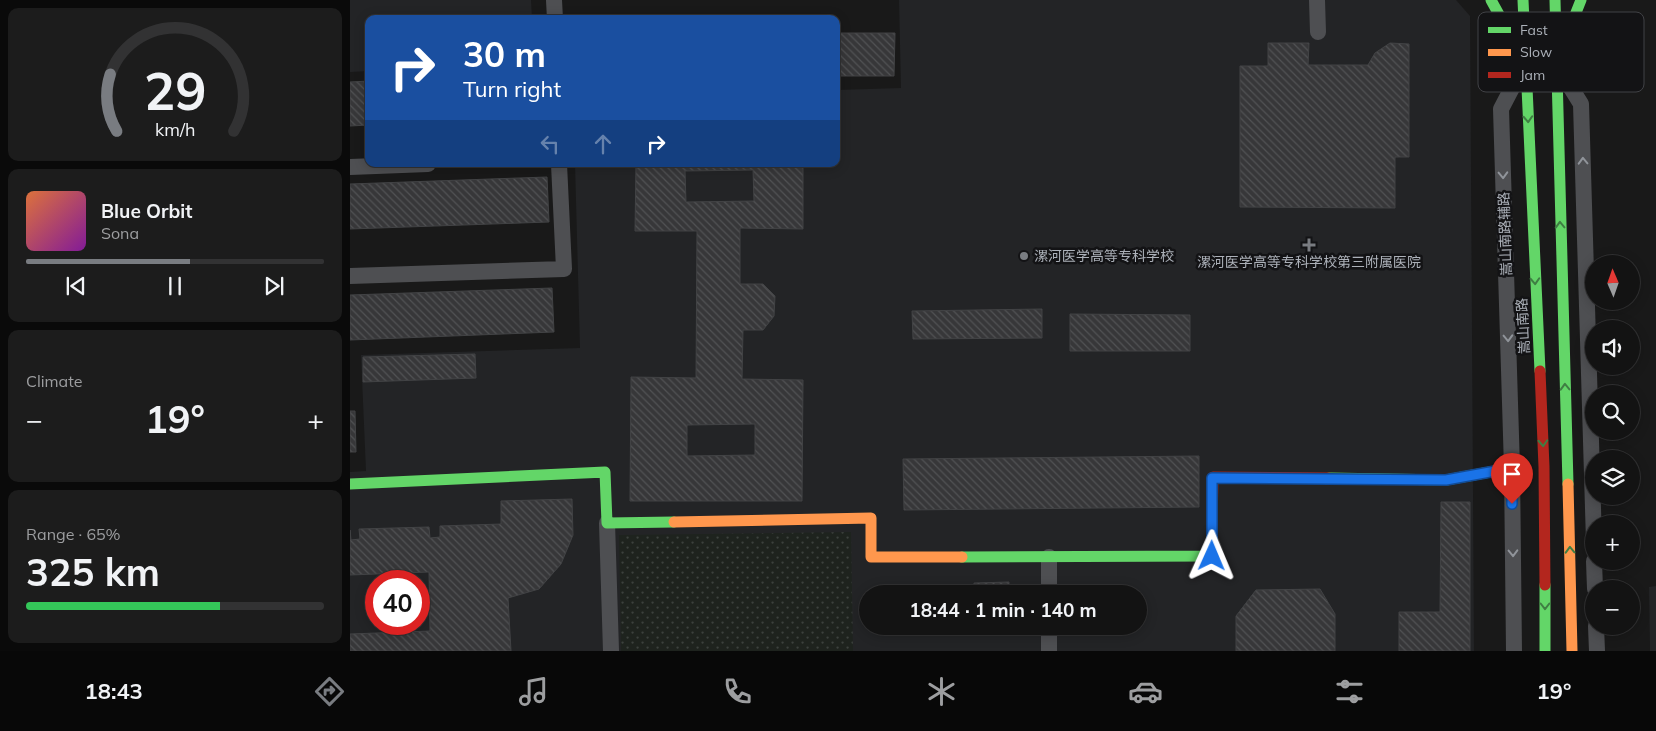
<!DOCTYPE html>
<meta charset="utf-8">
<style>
:root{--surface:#131313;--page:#1c1c1c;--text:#f1f3f6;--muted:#9d9ea0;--line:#323233;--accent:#797c81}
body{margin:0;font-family:Mulish,"Noto Sans SC",sans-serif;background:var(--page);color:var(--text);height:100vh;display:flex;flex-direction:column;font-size:19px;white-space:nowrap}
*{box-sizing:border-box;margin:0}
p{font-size:16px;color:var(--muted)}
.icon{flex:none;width:28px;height:28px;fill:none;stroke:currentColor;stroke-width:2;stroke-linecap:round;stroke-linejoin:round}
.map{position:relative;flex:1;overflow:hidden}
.side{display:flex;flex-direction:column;gap:8px;padding:8px;background:#0a0a0a;width:350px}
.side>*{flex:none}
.guide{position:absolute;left:15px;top:15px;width:475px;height:152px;border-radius:10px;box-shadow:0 2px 12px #0003,0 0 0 1px var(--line);background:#1a4fa0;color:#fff;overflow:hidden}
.needle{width:32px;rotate:358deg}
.fabs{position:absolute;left:1235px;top:255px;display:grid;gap:10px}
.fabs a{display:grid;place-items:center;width:55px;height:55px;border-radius:50%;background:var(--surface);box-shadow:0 2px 12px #0003,0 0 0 1px var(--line);font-size:25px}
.speed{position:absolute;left:15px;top:570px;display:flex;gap:10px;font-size:25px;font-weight:700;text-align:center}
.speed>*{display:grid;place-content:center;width:65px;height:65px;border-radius:50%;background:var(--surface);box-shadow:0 2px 12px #0003,0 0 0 1px var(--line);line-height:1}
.speed .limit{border:8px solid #d22;background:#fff;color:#111}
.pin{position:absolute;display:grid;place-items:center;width:42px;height:42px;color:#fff;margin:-51px -21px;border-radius:50% 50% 50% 0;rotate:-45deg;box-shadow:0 0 5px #0007}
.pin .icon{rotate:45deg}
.me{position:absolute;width:55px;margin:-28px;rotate:1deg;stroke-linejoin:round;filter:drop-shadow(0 0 4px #0008)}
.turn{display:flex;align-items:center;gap:18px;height:105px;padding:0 15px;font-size:22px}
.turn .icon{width:65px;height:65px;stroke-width:2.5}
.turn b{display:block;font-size:35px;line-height:42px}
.lanes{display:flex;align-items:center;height:48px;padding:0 15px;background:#0003;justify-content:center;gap:25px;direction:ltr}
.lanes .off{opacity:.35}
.big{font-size:38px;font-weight:700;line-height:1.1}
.side .tile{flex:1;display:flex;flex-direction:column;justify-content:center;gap:8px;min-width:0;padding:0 18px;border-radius:10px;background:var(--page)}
.side .dial{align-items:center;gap:0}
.dial svg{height:130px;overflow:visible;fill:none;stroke:var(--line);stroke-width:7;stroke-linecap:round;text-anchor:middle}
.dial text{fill:var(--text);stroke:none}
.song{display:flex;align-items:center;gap:15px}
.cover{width:60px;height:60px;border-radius:8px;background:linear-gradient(135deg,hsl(20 70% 55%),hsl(290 70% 35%))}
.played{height:5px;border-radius:2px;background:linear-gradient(90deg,var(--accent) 55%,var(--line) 55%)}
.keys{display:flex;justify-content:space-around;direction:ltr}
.heat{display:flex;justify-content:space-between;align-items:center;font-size:28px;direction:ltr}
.charge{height:8px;border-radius:4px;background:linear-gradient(90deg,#34c759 65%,var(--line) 0)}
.trip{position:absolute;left:509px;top:585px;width:288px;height:50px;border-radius:25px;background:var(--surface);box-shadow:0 2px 12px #0003,0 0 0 1px var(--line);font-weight:700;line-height:50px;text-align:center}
.tab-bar{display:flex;height:80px;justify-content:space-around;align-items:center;background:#080808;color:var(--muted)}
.tab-bar .icon{width:35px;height:35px}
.tab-bar .selected{color:var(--accent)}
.tab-bar b{font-size:22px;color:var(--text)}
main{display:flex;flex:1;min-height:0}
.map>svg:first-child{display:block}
.built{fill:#232426;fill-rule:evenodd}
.grass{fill:url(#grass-dots)}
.building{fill:url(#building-back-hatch);stroke:#424345;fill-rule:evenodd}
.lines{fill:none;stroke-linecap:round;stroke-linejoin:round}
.street{stroke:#4e4f52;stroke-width:16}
.fast{stroke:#63d668;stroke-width:11}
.slow{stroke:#ff974d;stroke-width:11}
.jam{stroke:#b3261e;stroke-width:11}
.oneway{stroke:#3f7e43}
.oneway2{stroke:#90949a}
.route-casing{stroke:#114b97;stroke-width:12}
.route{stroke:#1a73e8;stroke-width:9}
.poi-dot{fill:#797c81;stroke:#131315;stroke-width:2}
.labels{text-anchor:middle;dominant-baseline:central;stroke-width:5;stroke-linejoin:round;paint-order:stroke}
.street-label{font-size:14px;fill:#acb1b9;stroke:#131315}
.poi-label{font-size:14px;fill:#acb1b9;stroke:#131315;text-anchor:start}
.key{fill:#131315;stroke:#414246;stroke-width:1}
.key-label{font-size:14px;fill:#acb1b9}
</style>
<main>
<section class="side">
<div class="tile dial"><svg viewBox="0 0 100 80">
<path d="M14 69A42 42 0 1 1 86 69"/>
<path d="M14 69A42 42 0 0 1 10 34" stroke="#797c81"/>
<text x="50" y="56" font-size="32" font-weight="700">29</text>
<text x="50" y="72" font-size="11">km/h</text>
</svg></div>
<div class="tile">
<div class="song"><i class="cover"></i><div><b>Blue Orbit</b><p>Sona</p></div></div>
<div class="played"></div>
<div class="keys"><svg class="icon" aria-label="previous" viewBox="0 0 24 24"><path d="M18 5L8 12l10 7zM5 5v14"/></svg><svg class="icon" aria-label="pause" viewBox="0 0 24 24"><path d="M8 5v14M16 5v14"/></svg><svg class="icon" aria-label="next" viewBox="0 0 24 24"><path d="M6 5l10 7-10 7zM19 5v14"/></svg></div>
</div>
<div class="tile"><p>Climate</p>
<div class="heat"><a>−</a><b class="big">19°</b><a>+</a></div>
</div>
<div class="tile"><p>Range · 65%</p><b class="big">325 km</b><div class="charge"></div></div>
</section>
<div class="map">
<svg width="1306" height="651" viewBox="0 0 1306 651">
<defs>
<pattern id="grass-dots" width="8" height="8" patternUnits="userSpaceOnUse" patternTransform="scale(1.25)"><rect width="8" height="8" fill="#1e231e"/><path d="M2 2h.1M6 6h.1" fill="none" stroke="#3c413d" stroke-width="1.8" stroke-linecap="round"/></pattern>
<pattern id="building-back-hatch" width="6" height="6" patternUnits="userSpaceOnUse" patternTransform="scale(1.25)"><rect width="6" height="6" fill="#373739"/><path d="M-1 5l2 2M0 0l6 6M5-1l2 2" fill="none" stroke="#515254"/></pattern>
</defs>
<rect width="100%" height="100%" fill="#191919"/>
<!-- built -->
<g class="built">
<path d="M0,0H181L182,19H19V71L0,72Z"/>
<path d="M549,0H1106L1120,16L1124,651H0V472L16,471L11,355L230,348L225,164H486V90L551,88ZM26,581H69V624H26ZM518,594H788V626H518Z"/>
<path d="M1306,586V651H1300L1299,587Z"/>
</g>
<!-- grass -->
<path class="grass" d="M501,532L503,651H271L269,535Z"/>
<!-- building -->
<g class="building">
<path d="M486,33H545L544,76H486Z"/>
<path d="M918,43H959L958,65H1018L1025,53L1040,43L1059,44V157H1045V208L890,207V66H918Z"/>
<path d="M19,81V125L0,126V82Z"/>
<path d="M286,164H453V229L390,228V284H413L425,296L424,316L413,330H393L392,379L453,380L452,501H280L281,377L346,378L347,231H285ZM403,170L404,201L336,202L335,171ZM405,424V455L337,456V425Z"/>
<path d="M197,177L199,222L0,229V184Z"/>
<path d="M202,288L204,332L0,340V295Z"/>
<path d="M692,309V338L563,339L562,311Z"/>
<path d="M720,314L840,315V351H720Z"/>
<path d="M125,354L126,378L13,382V357Z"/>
<path d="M0,411H5L6,452H0Z"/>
<path d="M849,456V507L554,510L553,459Z"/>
<path d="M222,499L223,535L211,564L189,589L158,598L161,651H0V634L80,631L79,572L0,575V530L1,540L10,539L9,529L79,527L80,538L90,537V526L151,524V501Z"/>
<path d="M1091,502H1120V651H1049V612H1090Z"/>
<path d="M659,582V594H624V583Z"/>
<path d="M970,589L985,614V651H886V616L906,590Z"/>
<rect x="625" y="626" width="35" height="9"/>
</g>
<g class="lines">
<!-- street -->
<g class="street">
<path d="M204,0L205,19"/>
<path d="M967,0L968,32"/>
<path d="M1208,67L1231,104L1244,542"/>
<path d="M0,167L78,164"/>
<path d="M0,276L214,269L209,164"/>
<path d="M257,523L261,651"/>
<path d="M1244,561L1245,589"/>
<path d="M699,594V557"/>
<path d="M1246,626L1247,651"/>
<path d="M699,651V626"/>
<path d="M1164,651L1162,468L1151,109L1174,65"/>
</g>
<!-- fast -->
<g class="fast">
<path d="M1141,0L1173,58"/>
<path d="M1173,0L1190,371"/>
<path d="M1205,0L1218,484"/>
<path d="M1210,53L1231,0"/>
<path d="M979,478L1096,480L1162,468"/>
<path d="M0,484L255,472L257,523L324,522"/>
<path d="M612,557L862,556V527"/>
<path d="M1195,585V651"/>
</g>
<!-- slow -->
<g class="slow">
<path d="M1218,484L1222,651"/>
<path d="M324,522L521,518V557H612"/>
</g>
<!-- jam -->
<g class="jam">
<path d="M1190,371L1194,467L1195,585"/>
<path d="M862,527L863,477L979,478"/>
</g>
</g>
<!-- one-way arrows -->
<defs><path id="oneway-chevron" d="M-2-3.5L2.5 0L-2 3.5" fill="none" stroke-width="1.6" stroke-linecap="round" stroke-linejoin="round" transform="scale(1.25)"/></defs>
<g class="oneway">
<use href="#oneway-chevron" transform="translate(1178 119) rotate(87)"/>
<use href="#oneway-chevron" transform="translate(1210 225) rotate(-92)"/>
<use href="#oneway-chevron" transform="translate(1185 281) rotate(87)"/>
<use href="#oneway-chevron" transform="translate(1215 387) rotate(-92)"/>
<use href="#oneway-chevron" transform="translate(1193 443) rotate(87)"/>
<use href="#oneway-chevron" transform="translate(1220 550) rotate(-92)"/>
<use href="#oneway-chevron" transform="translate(1195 606) rotate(90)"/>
</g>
<g class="oneway2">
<use href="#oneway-chevron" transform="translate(1233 161) rotate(-92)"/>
<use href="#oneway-chevron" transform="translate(1153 175) rotate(88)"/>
<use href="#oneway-chevron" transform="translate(1158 338) rotate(88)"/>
<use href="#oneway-chevron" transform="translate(1163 553) rotate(89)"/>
</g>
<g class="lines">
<!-- route casing -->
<g class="route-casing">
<path id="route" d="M862,556V478L1096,480L1162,468V504"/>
</g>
<!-- route -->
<use href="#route" class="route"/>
</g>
<!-- markers -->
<g class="poi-dot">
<path d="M956.5 237.5h5v5h5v5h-5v5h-5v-5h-5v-5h5z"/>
<circle cx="674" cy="256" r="5"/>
</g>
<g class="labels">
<!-- street labels -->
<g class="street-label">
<text transform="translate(1155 234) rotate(-92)">嵩山南路辅路</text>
<text transform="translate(1173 326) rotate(-93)">嵩山南路</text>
</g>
<!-- poi labels -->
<g class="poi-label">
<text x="684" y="256">漯河医学高等专科学校</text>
<text x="959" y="262" text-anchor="middle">漯河医学高等专科学校第三附属医院</text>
</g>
</g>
<!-- legend -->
<rect x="1128" y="12" width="166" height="80" rx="8" class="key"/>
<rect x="1138" y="27" width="23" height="6" fill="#63d668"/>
<rect x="1138" y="49" width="23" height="7" fill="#ff974d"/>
<rect x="1138" y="72" width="23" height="6" fill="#b3261e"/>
<g class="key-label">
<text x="1170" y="35">Fast</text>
<text x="1170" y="57">Slow</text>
<text x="1170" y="80">Jam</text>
</g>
</svg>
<div class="fabs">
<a><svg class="needle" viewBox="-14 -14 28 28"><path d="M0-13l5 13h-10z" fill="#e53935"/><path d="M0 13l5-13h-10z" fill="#9d9ea0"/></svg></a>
<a><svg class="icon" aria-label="sound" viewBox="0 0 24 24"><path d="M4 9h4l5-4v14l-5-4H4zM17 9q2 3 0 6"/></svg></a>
<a><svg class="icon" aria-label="search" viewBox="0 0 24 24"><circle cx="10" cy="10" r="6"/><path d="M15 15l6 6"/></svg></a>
<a><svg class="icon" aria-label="layers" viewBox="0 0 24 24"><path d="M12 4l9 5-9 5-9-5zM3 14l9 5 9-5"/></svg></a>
<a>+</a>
<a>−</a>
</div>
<div class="speed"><div class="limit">40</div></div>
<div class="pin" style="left:1162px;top:504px;background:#d93025"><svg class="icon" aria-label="arrive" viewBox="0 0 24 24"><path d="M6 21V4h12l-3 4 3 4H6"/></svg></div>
<svg class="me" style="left:862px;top:556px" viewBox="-20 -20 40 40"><path d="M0-17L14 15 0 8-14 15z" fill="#1a73e8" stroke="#fff" stroke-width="4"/></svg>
<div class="trip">18:44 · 1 min · 140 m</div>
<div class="guide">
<div class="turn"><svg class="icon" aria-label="right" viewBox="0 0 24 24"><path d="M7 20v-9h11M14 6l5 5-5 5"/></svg><div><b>30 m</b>Turn right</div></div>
<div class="lanes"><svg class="icon off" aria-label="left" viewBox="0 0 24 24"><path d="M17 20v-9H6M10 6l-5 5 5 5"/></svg><svg class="icon off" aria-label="ahead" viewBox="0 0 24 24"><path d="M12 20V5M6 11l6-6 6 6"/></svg><svg class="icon" aria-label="right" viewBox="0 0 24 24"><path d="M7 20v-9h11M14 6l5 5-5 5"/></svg></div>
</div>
</div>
</main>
<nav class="tab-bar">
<b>18:43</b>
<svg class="icon selected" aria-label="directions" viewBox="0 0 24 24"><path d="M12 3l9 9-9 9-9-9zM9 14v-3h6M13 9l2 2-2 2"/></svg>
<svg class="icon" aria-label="music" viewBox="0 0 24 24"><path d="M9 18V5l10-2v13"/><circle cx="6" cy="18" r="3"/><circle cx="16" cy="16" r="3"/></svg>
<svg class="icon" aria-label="phone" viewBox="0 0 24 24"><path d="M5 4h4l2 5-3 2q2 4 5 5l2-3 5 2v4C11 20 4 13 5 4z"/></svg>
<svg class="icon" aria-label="climate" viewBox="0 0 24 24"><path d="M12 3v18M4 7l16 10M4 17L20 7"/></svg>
<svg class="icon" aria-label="car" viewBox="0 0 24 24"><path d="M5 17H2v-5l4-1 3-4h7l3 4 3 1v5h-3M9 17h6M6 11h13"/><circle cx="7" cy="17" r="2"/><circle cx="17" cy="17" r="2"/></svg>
<svg class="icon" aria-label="filters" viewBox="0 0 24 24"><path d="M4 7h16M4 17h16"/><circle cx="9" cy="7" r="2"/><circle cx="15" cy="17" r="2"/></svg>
<b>19°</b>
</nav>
